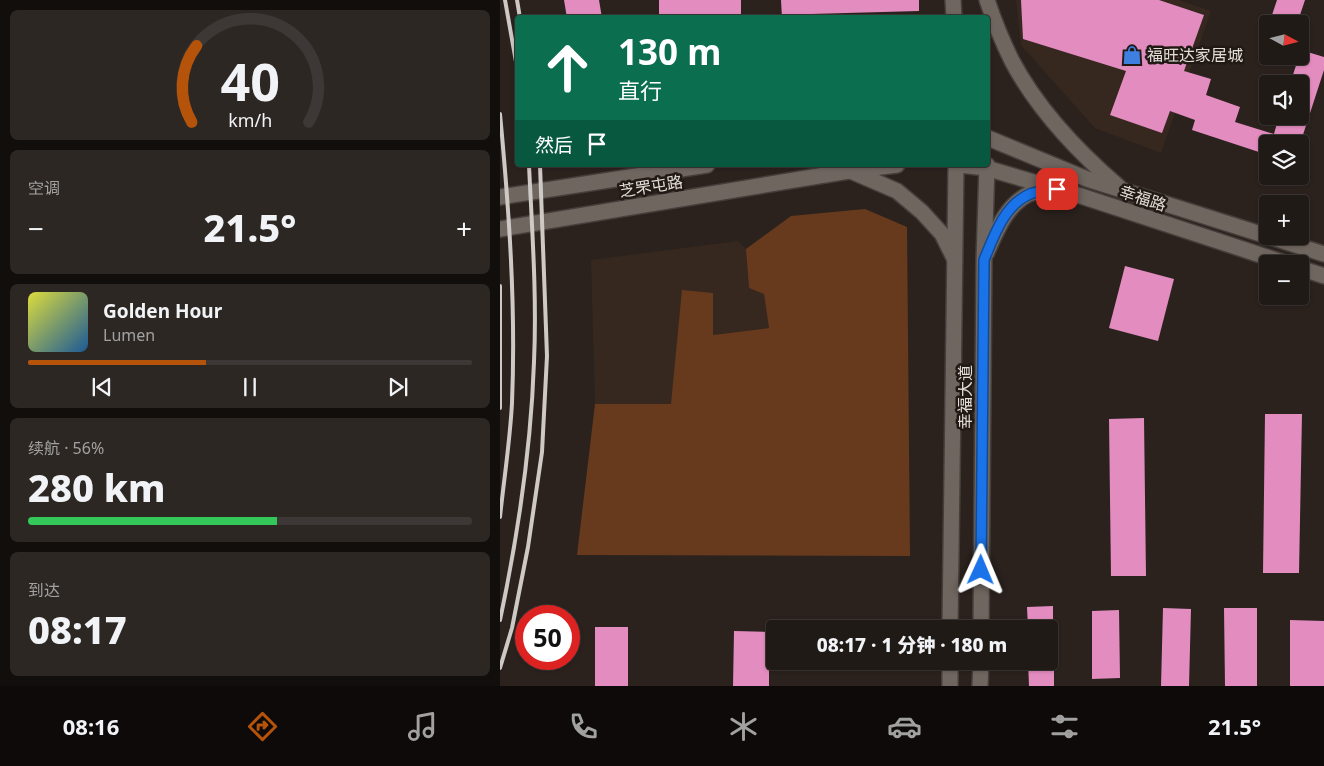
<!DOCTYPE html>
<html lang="zh">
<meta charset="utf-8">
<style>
:root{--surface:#201a16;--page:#2d2723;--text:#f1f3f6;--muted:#a2a1a1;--line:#3d3835;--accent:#b45309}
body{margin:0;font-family:"Noto Sans","Noto Sans SC",sans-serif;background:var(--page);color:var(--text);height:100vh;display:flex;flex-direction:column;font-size:19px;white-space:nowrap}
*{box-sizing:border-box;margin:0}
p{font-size:16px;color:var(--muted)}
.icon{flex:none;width:28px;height:28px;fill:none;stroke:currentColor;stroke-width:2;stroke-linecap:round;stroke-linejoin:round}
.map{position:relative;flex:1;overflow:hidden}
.details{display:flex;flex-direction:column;gap:10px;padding:10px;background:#120e0c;width:500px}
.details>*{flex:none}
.hud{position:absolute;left:15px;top:15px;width:475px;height:152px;border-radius:5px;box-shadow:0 1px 4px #0004,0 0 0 1px var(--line);background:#0b6e4f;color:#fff;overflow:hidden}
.needle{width:32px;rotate:97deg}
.buttons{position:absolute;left:759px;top:15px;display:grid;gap:10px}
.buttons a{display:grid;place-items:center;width:50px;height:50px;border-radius:5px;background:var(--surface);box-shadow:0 1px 4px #0004,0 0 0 1px var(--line);font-size:25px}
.speed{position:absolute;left:15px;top:605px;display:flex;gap:10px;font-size:25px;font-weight:700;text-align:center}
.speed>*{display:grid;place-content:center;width:65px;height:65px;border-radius:50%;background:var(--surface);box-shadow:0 1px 4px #0004,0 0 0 1px var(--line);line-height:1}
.speed .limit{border:8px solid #d22;background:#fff;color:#111}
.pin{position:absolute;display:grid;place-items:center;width:42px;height:42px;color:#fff;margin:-21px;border-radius:10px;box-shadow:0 2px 8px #0006}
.me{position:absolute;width:55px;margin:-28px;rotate:1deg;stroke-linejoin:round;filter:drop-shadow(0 0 4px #0008)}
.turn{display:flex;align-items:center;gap:18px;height:105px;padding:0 20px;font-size:22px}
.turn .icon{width:65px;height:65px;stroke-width:2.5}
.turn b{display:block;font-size:35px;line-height:42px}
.then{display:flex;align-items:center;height:48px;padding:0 20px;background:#0003;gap:10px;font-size:19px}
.big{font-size:38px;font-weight:800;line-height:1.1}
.details .card{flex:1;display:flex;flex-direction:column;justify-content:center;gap:8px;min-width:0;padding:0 18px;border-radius:8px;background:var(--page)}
.details .dial{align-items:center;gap:0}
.dial svg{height:130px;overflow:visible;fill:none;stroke:var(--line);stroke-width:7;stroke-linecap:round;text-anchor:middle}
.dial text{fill:var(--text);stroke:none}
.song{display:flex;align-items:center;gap:15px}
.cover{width:60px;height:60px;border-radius:8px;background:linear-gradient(135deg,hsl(60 70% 55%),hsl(210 70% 35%))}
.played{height:5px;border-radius:2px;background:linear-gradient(90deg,var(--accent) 40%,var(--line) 40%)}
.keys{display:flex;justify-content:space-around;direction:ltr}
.heat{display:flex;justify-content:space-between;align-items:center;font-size:28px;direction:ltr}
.charge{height:8px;border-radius:4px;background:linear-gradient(90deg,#34c759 56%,var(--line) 0)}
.trip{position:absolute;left:266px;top:620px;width:292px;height:50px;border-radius:5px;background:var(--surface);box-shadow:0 1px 4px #0004,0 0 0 1px var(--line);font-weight:800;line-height:50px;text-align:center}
.menu{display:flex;height:80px;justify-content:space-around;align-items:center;background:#0d0a09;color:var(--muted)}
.menu .icon{width:35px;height:35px}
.menu .selected{color:var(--accent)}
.menu b{font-size:22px;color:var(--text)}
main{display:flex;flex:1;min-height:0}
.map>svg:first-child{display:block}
.built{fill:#36281f}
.green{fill:#673a1d}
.building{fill:#e38cc0}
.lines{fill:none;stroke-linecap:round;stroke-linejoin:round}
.secondary-casing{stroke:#453e3a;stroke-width:18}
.secondary{stroke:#706660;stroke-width:15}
.rail{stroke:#cfc9c6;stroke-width:4}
.route-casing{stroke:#114b97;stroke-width:12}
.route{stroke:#1a73e8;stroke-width:9}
.labels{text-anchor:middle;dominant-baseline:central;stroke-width:5;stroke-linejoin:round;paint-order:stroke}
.poi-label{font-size:16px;fill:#e3ddda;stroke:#211914;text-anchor:start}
.street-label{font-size:16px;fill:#e3ddda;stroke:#211914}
</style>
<main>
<section class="details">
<div class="card dial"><svg viewBox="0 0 100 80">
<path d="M14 69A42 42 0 1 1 86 69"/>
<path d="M14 69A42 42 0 0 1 17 22" stroke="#b45309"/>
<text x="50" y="56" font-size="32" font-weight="700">40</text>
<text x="50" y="72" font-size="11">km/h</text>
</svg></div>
<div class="card"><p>空调</p>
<div class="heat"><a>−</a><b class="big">21.5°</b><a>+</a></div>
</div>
<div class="card">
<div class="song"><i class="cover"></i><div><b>Golden Hour</b><p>Lumen</p></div></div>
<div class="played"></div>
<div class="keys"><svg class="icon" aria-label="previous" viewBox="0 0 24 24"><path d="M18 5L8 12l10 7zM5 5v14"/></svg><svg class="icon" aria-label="pause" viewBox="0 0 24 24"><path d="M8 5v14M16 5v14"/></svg><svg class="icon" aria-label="next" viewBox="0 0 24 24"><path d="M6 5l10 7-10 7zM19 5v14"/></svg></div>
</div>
<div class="card"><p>续航 · 56%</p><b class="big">280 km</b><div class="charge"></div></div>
<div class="card"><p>到达</p><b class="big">08:17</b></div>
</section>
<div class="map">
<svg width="824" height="686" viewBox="0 0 824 686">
<rect width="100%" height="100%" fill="#2b221e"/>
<!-- built -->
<g class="built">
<path d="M516,0H679L711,11L661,153L595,128L521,45Z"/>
<path d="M238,241L246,249L249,288L264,294L269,328L213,335L172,404H95L91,260Z"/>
</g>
<!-- green -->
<path class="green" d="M365,209L407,227L410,556L77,555L95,404H171L182,290L213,293V335L269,328L264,294L249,288L246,249L291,216Z"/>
<!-- building -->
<g class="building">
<path d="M64,0H99L102,18H67Z"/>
<rect x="159" y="0" width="82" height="18"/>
<path d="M281,0H419V11L311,14V18H282Z"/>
<path d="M521,0H659L704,15L684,71L711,79L706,95L740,107L735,122L774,134L779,116H800V84H790L801,50L824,57V70L800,144H768V155L692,130L695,120L670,111L662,133L610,115L626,71L523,39Z"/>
<path d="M777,0H805L797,24H769Z"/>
<path d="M625,266L674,279L658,341L609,328Z"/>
<path d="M765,414H802L799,573H763Z"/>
<path d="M644,418L646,576H611L609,419Z"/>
<path d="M553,606V629H528L527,607Z"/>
<path d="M663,608L691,609L689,686H661Z"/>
<path d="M724,608H757V686H725Z"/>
<path d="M619,610L620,678L592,679V611Z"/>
<path d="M790,620L824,621V686H790Z"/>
<rect x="95" y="627" width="33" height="59"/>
<path d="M234,631L269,632V686H233Z"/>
<path d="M528,661H554V686H529Z"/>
</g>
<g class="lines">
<!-- secondary casing -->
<g class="secondary-casing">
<g id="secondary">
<path d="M453,0L454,18"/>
<path d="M487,0C494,21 502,41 512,61C538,110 577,151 619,187"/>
<path d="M488,138L587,179L824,254"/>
<path d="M460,165L486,168L581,196L788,264"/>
<path d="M353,172L397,191L422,212L442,234L454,258"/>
<path d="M0,197L207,165"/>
<path d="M0,229L349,171L397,165"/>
<path d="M486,254C496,232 506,205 529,194C536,191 546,191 553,190"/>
<path d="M800,268L824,276"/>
<path d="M450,629L456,165"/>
<path d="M481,629L484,260L487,165"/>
<path d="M450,686V661"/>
<path d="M480,686L481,661"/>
</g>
</g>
<!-- secondary -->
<use href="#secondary" class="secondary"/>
<!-- rail -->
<g class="rail">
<path d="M5,0L18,73"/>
<path d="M17,0L20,18"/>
<path d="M0,114C9,209 16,307 12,403C10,441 4,479 0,517"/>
<path d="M0,286V408"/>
<path d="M0,620C18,535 31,449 34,362C37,296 32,230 29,165"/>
<path d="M0,668L12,628L28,547L42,452L47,356L40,165"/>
</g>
</g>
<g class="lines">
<!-- route casing -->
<g class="route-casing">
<path id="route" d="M481,570L484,260C494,236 504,205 530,194C537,191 548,190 557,189"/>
</g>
<!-- route -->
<use href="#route" class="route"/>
</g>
<!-- icons -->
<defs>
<g id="shop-bare" transform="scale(1.5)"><path d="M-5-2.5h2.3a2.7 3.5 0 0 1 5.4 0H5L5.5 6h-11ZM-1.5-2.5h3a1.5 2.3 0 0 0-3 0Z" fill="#3f7fe0" stroke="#211914" stroke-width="2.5" paint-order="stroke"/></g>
</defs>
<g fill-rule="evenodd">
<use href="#shop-bare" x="632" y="55"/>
</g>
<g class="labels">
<!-- poi labels -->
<g class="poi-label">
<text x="647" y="55">福旺达家居城</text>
</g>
<!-- street labels -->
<g class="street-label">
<text transform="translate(151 186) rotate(-9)">芝罘屯路</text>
<text transform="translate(643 198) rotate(18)">幸福路</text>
<text transform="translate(465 397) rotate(-90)">幸福大道</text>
</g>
</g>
</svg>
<div class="buttons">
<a><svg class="needle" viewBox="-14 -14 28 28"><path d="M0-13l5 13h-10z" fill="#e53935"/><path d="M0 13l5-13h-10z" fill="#a2a1a1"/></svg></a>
<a><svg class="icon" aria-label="sound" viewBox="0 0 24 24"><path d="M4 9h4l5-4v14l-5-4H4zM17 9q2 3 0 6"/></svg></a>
<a><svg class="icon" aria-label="layers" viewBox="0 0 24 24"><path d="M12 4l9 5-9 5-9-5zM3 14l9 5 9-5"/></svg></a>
<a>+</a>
<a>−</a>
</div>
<div class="speed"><div class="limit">50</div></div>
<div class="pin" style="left:557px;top:189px;background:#d93025"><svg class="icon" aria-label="arrive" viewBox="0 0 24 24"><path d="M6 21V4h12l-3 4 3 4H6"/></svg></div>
<svg class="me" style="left:481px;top:570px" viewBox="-20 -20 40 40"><path d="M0-17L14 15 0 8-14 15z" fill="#1a73e8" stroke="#fff" stroke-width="4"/></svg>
<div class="trip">08:17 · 1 分钟 · 180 m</div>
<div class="hud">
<div class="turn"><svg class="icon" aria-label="ahead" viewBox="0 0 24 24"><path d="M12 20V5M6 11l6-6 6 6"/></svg><div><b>130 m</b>直行</div></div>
<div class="then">然后<svg class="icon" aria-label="arrive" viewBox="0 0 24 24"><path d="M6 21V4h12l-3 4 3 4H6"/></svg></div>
</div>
</div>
</main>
<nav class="menu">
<b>08:16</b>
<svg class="icon selected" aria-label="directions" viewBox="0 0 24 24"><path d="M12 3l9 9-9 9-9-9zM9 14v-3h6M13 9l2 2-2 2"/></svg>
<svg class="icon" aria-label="music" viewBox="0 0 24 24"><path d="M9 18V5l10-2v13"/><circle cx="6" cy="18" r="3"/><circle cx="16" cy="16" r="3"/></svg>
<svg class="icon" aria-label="phone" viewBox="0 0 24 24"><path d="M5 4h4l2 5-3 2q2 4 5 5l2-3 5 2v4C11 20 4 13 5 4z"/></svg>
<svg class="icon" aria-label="climate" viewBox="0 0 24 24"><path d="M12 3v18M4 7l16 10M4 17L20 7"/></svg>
<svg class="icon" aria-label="car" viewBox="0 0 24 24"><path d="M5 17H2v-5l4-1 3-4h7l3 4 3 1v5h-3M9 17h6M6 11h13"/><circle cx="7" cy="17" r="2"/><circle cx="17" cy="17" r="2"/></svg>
<svg class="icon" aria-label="filters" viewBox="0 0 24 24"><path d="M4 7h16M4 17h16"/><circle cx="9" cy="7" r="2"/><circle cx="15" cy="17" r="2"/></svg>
<b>21.5°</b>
</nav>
